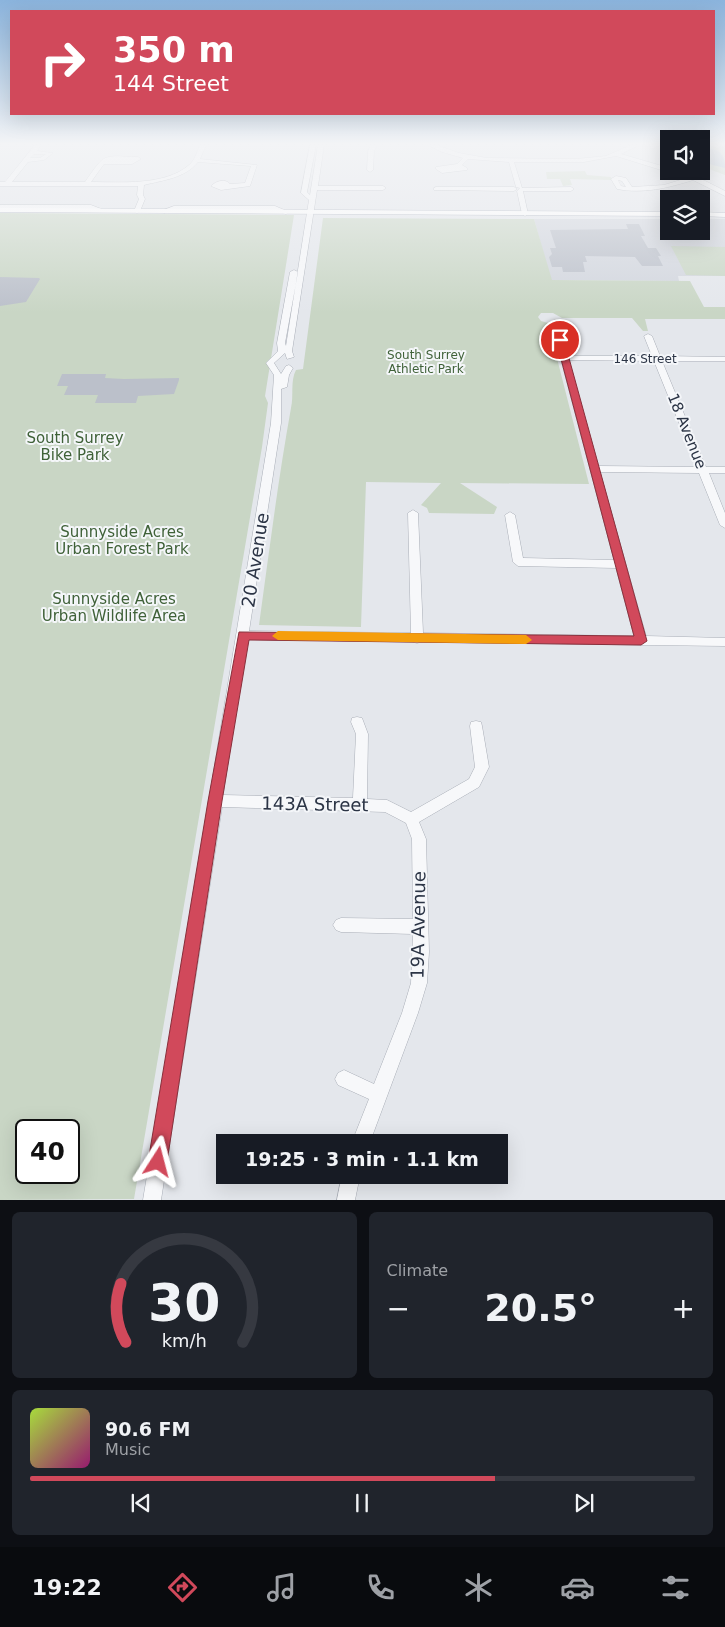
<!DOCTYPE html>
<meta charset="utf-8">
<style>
:root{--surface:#171b24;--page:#20242c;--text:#f1f3f6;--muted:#9ea1a6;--line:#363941;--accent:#d1495b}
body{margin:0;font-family:"DejaVu Sans",sans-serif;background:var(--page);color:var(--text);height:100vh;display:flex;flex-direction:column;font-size:19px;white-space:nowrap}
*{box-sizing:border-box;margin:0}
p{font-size:16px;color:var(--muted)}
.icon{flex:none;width:28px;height:28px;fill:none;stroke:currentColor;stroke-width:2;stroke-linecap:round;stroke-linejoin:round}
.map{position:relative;height:1200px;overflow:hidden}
.details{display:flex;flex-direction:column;gap:12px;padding:12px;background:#0d0f14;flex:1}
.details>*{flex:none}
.guide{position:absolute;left:10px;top:10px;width:705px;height:105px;border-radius:0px;box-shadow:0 5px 20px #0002;background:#d1495b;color:#fff;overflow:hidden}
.tools{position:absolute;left:660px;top:130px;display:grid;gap:10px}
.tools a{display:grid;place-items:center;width:50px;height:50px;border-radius:0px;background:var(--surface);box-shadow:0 5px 20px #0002;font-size:25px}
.speed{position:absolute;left:15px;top:1119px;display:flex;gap:10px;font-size:25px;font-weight:700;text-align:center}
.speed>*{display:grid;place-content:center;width:65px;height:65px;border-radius:50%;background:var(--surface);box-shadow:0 5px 20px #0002;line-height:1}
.speed .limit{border:2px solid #111;border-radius:8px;background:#fff;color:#111}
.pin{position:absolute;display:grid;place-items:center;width:42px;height:42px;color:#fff;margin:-21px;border:2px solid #fff;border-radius:50%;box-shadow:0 1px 5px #0007}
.me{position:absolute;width:55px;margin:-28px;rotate:9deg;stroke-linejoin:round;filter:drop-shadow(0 0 4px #0008)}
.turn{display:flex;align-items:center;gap:18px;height:105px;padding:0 20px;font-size:22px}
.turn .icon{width:65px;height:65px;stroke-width:2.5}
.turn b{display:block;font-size:35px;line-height:42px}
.big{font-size:38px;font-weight:800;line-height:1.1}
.details .widget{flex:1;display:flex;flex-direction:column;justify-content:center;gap:8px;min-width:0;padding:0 18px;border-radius:8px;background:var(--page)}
.details .dial{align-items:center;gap:0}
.dial svg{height:130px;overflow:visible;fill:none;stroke:var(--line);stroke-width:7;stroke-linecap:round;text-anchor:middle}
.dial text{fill:var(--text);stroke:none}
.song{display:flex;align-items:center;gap:15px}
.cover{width:60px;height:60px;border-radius:8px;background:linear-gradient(135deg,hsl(80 70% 55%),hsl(320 70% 35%))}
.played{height:5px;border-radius:2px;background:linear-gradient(90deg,var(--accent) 70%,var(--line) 70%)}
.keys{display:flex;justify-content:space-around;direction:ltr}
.heat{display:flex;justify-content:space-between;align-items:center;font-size:28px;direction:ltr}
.details .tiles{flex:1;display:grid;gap:12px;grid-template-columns:1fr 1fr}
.widget:last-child{grid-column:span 2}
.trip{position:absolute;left:216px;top:1134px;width:292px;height:50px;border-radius:0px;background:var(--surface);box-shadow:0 5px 20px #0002;font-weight:800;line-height:50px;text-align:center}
.tabs{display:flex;height:80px;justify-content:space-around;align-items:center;background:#090b0e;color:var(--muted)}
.tabs .icon{width:35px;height:35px}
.tabs .current{color:var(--accent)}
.tabs b{font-size:22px;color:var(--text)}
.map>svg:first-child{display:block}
.built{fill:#d2d6de}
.green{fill:#c9d6c5;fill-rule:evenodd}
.water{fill:#9fb4cc}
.building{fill:#bbc0ca}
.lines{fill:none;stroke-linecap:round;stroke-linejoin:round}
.minor-casing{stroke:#a9aeb7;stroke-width:1}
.major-casing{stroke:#a3abb8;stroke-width:1}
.minor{fill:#f7f8fa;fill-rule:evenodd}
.major{fill:#fff;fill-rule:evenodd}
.route{fill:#d1495b;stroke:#882f3b}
.slow{fill:#f59e0b}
.labels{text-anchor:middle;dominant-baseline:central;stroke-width:4;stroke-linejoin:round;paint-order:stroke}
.far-park-label{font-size:12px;fill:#3f6138;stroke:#f4f6f9}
.far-street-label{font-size:12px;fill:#2b3445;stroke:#f4f6f9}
.street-label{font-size:15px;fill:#2b3445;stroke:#f4f6f9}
.park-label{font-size:15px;fill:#3f6138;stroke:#f4f6f9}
.near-street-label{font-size:18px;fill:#2b3445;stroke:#f4f6f9}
</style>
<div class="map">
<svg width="725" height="1200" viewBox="0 0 725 1200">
<rect width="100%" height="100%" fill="#e4e7ec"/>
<!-- built -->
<path class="built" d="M534,219H669V231H701V219H725V276H678L679,281L551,280Z"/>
<!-- green -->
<g class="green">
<path d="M701,145H725V175L701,166Z"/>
<path d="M585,171L587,175L611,177L612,180L570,179L572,185L563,186L560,179H547L546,172Z"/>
<path d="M0,213L294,215L265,396L268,403L262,447L134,1199L0,1200ZM26,1130H69V1172H26Z"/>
<path d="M323,218L534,219L552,280L690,281L704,307H725V319H645L648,331H643L632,318H562L553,313H541L538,317L541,321L548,323L589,484L460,483L497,507L494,514L429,513L427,508L421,505L441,483L366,482L361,627L259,625C269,553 278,480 291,408C294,396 290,381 296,370L303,369Z"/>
<path d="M671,246L725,247V276L686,275Z"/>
</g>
<!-- water -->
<path class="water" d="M701,148C717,148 725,151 725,168L701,162Z"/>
<!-- building -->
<g class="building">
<path d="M626,224H639L645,236H641L648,248H656L661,256H658L663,266H642L635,257L585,256L587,262H583L585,272H563L562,267H552L549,257L552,254L550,248H556L550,230L628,229Z"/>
<path d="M0,277L39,278L40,279L26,302L0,306Z"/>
<path d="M62,374H106L105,378L124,379L179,378V380L174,394L138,396L136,403H95L98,395H64L68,386H57Z"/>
</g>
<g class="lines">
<!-- minor casing -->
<g class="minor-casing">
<g id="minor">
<path d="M35,145H41L37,151L53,153L44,160L28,162L12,182H85C106,152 102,156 138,157L141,159L132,164H104L91,182C121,182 165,186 189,165C195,160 197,152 200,145H206L200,159L257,165L250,186L221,190L211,186C216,181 225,178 230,184L245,183L251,166L198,162C185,178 164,180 144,185L143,195L145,199L140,211L137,213L134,211L139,199L137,195L138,186H0V182H5ZM34,154H46L40,158H30Z"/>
<path d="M310,145H316L307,192L310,195L318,145H324L318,186H383L386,188L383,190H317L292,351L294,357L287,359L285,353L274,363L281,374L286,366L289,365L293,368L289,375L287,387L281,389V423L249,631L411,633L408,513L413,510L418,513L423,633L634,636L616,568L518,566L513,562L505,515L510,512L515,515L523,558L614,560L551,322L555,320L559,322L568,356H652L644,336L648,334L652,336L660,356L725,357V361H662L706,467H725V473H709L725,513V528L720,525L699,473L600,472L646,636L725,638V646L421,642L417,643L413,642L247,639L223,795L353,798L356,734L351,722L352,718L357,717L362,718L368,734L367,799L387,800L411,812L469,779L475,767L470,726L471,722L476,721L481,722L482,726L489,767L479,787L419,822L426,839L429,952L427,983L418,1013L370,1142H352L369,1099L338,1085L335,1079L338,1073L344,1070L374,1084L402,1013L411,983L413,934L341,932L336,930L333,925L336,920L341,918L413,919L412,839L406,823L385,812L222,807L161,1200H143L271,423L274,375L266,363L278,351L277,343L290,272L294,270L298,272L285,343L286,346L309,200L301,193ZM569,360L654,361L697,467L599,466Z"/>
<path d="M371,145H377L374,151L373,170L370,172L367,170L368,151Z"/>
<path d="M428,145H436L459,153L487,158L576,159L606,156L631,145H639L621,154L669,168V171C689,171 707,182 725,191V196L693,180C668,188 643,194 617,189L611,179L616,176L626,178L632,187L664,185L687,178L616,156L584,162H514L522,188L571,187L574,189L571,191H523L528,214L525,216L522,214L517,191L520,188L516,187L509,162L468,159L462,165L467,168V170L442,173L436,169V167L457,164L463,158L442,152ZM618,180L622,181L626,187L621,186Z"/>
<path d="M436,187H514L517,189L514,191L434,190V188Z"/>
<path d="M0,205H91L104,210L101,212L91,209H0Z"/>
<path d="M174,206H275L289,212L286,214L274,210H174L164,213L161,211Z"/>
<path d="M342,1175H360L355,1200H337Z"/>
</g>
</g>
<!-- major casing -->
<g class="major-casing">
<g id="major">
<path d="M0,208L669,212V216L0,212Z"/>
<path d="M701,212L725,213V217L701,216Z"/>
</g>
</g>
<!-- minor -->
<use href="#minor" class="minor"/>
<!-- major -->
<use href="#major" class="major"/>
</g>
<!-- sky -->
<linearGradient id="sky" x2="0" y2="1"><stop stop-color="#8bb4dd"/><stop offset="0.46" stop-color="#f3f4f6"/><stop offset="1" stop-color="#f3f4f6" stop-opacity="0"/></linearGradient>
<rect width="725" height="313" fill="url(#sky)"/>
<!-- route -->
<path class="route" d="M560,338L564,340L647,641L641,645L249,640L222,801L167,1162L164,1168L158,1171L151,1168L148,1162L208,801L239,632L634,636L556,340Z"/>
<!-- slow -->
<path class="slow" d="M278,631L526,635L532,640L526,644L278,640L272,636Z"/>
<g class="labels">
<!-- far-park labels -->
<g class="far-park-label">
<text x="426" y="355">South Surrey<tspan x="426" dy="14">Athletic Park</tspan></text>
</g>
<!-- far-street labels -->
<g class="far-street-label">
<text x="645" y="359">146 Street</text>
</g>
<!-- street labels -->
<g class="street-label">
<text transform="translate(687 431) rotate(68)">18 Avenue</text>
</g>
<!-- park labels -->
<g class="park-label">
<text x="75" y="438">South Surrey<tspan x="75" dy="17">Bike Park</tspan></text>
<text x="122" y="532">Sunnyside Acres<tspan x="122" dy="17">Urban Forest Park</tspan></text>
<text x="114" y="599">Sunnyside Acres<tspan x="114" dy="17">Urban Wildlife Area</tspan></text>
</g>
<!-- near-street labels -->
<g class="near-street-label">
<text transform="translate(255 560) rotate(-81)">20 Avenue</text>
<text transform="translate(315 804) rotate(1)">143A Street</text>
<text transform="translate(418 925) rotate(-89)">19A Avenue</text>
</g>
</g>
</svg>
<div class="tools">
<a><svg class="icon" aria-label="sound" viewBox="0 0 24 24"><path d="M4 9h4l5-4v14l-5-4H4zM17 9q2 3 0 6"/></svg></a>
<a><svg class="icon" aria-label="layers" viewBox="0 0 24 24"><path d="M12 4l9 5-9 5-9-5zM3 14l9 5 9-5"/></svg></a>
</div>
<div class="speed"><div class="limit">40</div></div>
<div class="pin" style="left:560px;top:340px;background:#d93025"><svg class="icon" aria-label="arrive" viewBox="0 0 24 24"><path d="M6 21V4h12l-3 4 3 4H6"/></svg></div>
<svg class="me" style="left:158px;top:1162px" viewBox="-20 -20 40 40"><path d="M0-17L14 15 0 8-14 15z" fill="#d1495b" stroke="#fff" stroke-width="4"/></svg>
<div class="trip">19:25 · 3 min · 1.1 km</div>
<div class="guide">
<div class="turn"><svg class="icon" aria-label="right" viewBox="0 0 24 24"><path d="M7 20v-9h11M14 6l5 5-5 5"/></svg><div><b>350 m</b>144 Street</div></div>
</div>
</div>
<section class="details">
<div class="tiles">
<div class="widget dial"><svg viewBox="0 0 100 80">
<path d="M14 69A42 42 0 1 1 86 69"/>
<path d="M14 69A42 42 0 0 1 11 33" stroke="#d1495b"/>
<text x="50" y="56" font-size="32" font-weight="700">30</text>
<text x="50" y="72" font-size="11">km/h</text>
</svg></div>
<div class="widget"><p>Climate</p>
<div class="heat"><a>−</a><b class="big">20.5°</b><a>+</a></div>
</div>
<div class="widget">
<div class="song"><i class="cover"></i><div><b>90.6 FM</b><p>Music</p></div></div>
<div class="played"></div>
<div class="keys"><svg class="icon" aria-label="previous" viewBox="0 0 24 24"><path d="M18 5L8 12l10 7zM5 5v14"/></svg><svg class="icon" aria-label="pause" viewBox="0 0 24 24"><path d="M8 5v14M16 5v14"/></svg><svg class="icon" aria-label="next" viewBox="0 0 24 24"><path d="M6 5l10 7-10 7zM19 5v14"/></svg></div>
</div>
</div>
</section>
<nav class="tabs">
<b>19:22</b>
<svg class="icon current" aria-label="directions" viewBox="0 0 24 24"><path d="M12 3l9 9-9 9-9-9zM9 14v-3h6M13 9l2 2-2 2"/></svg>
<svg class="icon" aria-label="music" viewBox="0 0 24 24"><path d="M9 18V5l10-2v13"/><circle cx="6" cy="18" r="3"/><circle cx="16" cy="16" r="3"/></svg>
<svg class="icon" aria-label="phone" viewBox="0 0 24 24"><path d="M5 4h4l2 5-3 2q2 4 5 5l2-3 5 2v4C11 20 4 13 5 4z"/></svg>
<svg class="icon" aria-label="climate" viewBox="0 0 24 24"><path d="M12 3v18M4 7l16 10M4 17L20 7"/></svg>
<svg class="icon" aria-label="car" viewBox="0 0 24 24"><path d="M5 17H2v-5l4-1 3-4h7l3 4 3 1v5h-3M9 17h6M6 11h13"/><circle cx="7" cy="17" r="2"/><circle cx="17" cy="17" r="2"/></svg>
<svg class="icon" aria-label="filters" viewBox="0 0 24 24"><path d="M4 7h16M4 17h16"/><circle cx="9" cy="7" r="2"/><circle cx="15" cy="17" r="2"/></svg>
</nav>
